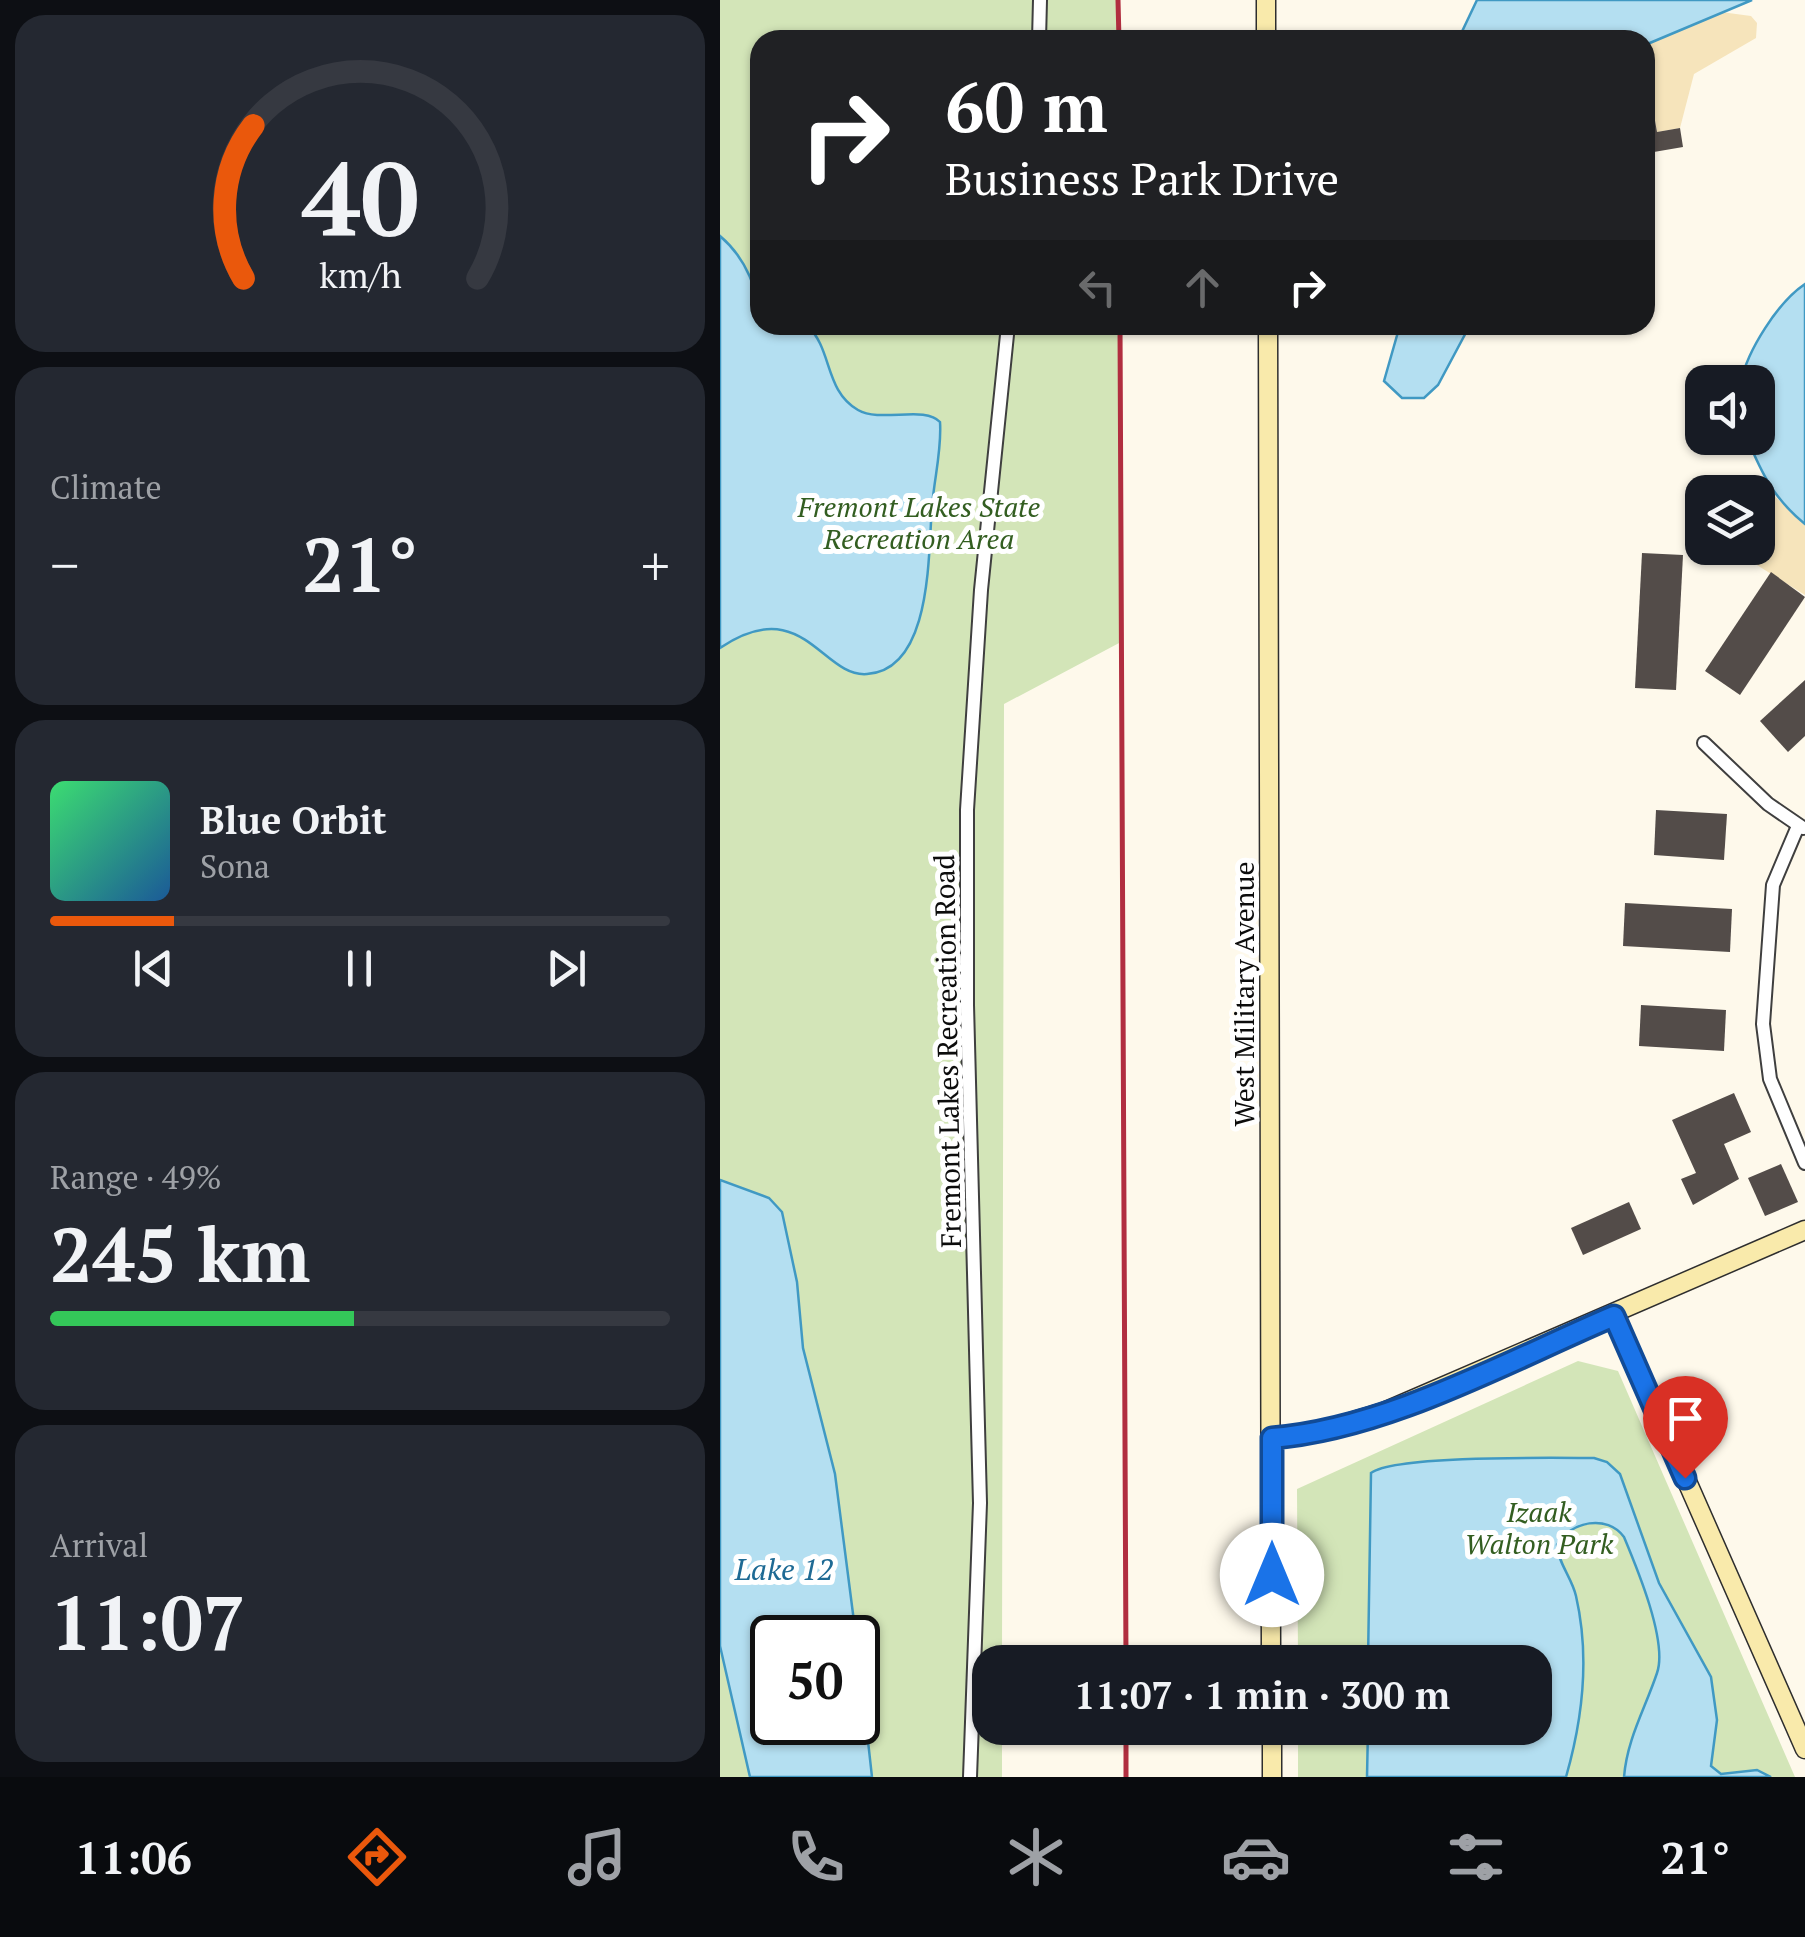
<!DOCTYPE html>
<meta charset="utf-8">
<style>
:root{--surface:#171b24;--page:#242831;--text:#f1f3f6;--muted:#9ea1a6;--line:#363941;--accent:#ea580c}
body{margin:0;font-family:"PT Serif",serif;background:var(--page);color:var(--text);height:100vh;display:flex;flex-direction:column;font-size:38px;white-space:nowrap}
*{box-sizing:border-box;margin:0}
p{font-size:32px;color:var(--muted)}
.icon{flex:none;width:55px;height:55px;fill:none;stroke:currentColor;stroke-width:2;stroke-linecap:round;stroke-linejoin:round}
.map{position:relative;flex:1;overflow:hidden}
.details{display:flex;flex-direction:column;gap:15px;padding:15px;background:#0d0f14;width:720px}
.details>*{flex:none}
.banner{position:absolute;left:30px;top:30px;width:905px;height:305px;border-radius:30px;box-shadow:0 2px 8px #0004;background:#202124;color:#fff;overflow:hidden}
.controls{position:absolute;left:965px;top:365px;display:grid;gap:20px}
.controls a{display:grid;place-items:center;width:90px;height:90px;border-radius:20px;background:var(--surface);box-shadow:0 2px 8px #0004;font-size:50px}
.speed{position:absolute;left:30px;top:1615px;display:flex;gap:20px;font-size:50px;font-weight:700;text-align:center}
.speed>*{display:grid;place-content:center;width:130px;height:130px;border-radius:50%;background:var(--surface);box-shadow:0 2px 8px #0004;line-height:1}
.speed .limit{border:5px solid #111;border-radius:15px;background:#fff;color:#111}
.pin{position:absolute;display:grid;place-items:center;width:85px;height:85px;color:#fff;margin:-102px -42px;border-radius:50% 50% 50% 0;rotate:-45deg;box-shadow:0 0 10px #0007}
.pin .icon{rotate:45deg}
.me{position:absolute;width:110px;margin:-55px;rotate:0deg;stroke-linejoin:round;filter:drop-shadow(0 0 8px #0008)}
.turn{display:flex;align-items:center;gap:35px;height:210px;padding:0 30px;font-size:45px}
.turn .icon{width:130px;height:130px;stroke-width:2.5}
.turn b{display:block;font-size:70px;line-height:85px}
.lanes{display:flex;align-items:center;height:95px;padding:0 30px;background:#0003;justify-content:center;gap:50px;direction:ltr}
.lanes .off{opacity:.35}
.big{font-size:75px;font-weight:700;line-height:1.1}
.details .card{flex:1;display:flex;flex-direction:column;justify-content:center;gap:15px;min-width:0;padding:0 35px;border-radius:30px;background:var(--page)}
.details .dial{align-items:center;gap:0}
.dial svg{height:260px;overflow:visible;fill:none;stroke:var(--line);stroke-width:7;stroke-linecap:round;text-anchor:middle}
.dial text{fill:var(--text);stroke:none}
.song{display:flex;align-items:center;gap:30px}
.cover{width:120px;height:120px;border-radius:15px;background:linear-gradient(135deg,hsl(140 70% 55%),hsl(210 70% 35%))}
.played{height:10px;border-radius:5px;background:linear-gradient(90deg,var(--accent) 20%,var(--line) 20%)}
.keys{display:flex;justify-content:space-around;direction:ltr}
.heat{display:flex;justify-content:space-between;align-items:center;font-size:55px;direction:ltr}
.charge{height:15px;border-radius:8px;background:linear-gradient(90deg,#34c759 49%,var(--line) 0)}
.trip{position:absolute;left:252px;top:1645px;width:580px;height:100px;border-radius:30px;background:var(--surface);box-shadow:0 2px 8px #0004;font-weight:700;line-height:100px;text-align:center}
.tab-bar{display:flex;height:160px;justify-content:space-around;align-items:center;background:#090b0e;color:var(--muted)}
.tab-bar .icon{width:70px;height:70px}
.tab-bar .selected{color:var(--accent)}
.tab-bar b{font-size:45px;color:var(--text)}
main{display:flex;flex:1;min-height:0}
.map>svg:first-child{display:block}
.green{fill:#d3e5b8;fill-rule:evenodd}
.sand{fill:#f6e4bb}
.water{fill:#b4dff1;stroke:#4099c3;stroke-width:2.5}
.building{fill:#534c49}
.lines{fill:none;stroke-linecap:round;stroke-linejoin:round}
.street-casing{stroke:#3f3f3f;stroke-width:16}
.secondary-casing{stroke:#2e2e2e;stroke-width:21}
.street{stroke:#fff;stroke-width:12}
.secondary{stroke:#f9eaab;stroke-width:18}
.rail{stroke:#b12e3f;stroke-width:5}
.route-casing{stroke:#114b97;stroke-width:25}
.route{stroke:#1a73e8;stroke-width:18}
.labels{text-anchor:middle;dominant-baseline:central;stroke-width:10;stroke-linejoin:round;paint-order:stroke}
.park-label{font-size:28px;font-style:italic;fill:#335e21;stroke:#fff}
.street-label{font-size:28px;fill:#0c0c0c;stroke:#fff}
.water-label{font-size:30px;font-style:italic;fill:#1e6a94;stroke:#fff}
</style>
<main>
<section class="details">
<div class="card dial"><svg viewBox="0 0 100 80">
<path d="M14 69A42 42 0 1 1 86 69"/>
<path d="M14 69A42 42 0 0 1 17 22" stroke="#ea580c"/>
<text x="50" y="56" font-size="32" font-weight="700">40</text>
<text x="50" y="72" font-size="11">km/h</text>
</svg></div>
<div class="card"><p>Climate</p>
<div class="heat"><a>−</a><b class="big">21°</b><a>+</a></div>
</div>
<div class="card">
<div class="song"><i class="cover"></i><div><b>Blue Orbit</b><p>Sona</p></div></div>
<div class="played"></div>
<div class="keys"><svg class="icon" aria-label="previous" viewBox="0 0 24 24"><path d="M18 5L8 12l10 7zM5 5v14"/></svg><svg class="icon" aria-label="pause" viewBox="0 0 24 24"><path d="M8 5v14M16 5v14"/></svg><svg class="icon" aria-label="next" viewBox="0 0 24 24"><path d="M6 5l10 7-10 7zM19 5v14"/></svg></div>
</div>
<div class="card"><p>Range · 49%</p><b class="big">245 km</b><div class="charge"></div></div>
<div class="card"><p>Arrival</p><b class="big">11:07</b></div>
</section>
<div class="map">
<svg width="1085" height="1777" viewBox="0 0 1085 1777">
<rect width="100%" height="100%" fill="#fef9eb"/>
<!-- green -->
<g class="green">
<path d="M0,0H398L399,40H40V325H400L401,642L284,704L282,1662H270V1728H282V1777H0ZM52,1638H138V1722H52Z"/>
<path d="M858,1361L898,1371L1075,1777H578V1728H815V1662H578L577,1489Z"/>
</g>
<!-- sand -->
<g class="sand">
<path d="M1001,12L1031,16L1037,23L1036,38L974,74L960,128L937,132L931,97H925V45Z"/>
<path d="M1045,479L1053,495L1085,524V595L1013,550L1038,548V492H1033Z"/>
</g>
<!-- water -->
<g class="water">
<path d="M757,0H1032L925,45V40H738Z"/>
<path d="M0,236C26,258 40,292 40,325H87C113,350 104,390 138,410C161,423 205,405 220,422C222,450 214,479 212,507C208,551 213,670 147,674C102,678 83,592 0,648Z"/>
<path d="M1085,284V524C1054,499 1042,474 1027,438H1038V382H1021C1027,351 1058,302 1085,284Z"/>
<path d="M680,325H750L718,385L704,398H682L664,381Z"/>
<path d="M0,1180L49,1198L62,1212L77,1282L83,1348L115,1474L136,1637L52,1638V1722H138V1651L152,1777H30L0,1646Z"/>
<path d="M874,1458L887,1462L900,1474L939,1583L991,1677L997,1720L991,1766L1001,1774L1037,1770L1051,1777H904C907,1739 925,1709 937,1673C948,1642 917,1568 904,1537C887,1514 851,1521 837,1545C838,1563 852,1578 856,1596C870,1657 863,1718 846,1777H647L648,1728H815V1662H648L651,1473C675,1455 835,1458 874,1458Z"/>
</g>
<!-- building -->
<g class="building">
<path d="M925,98H931L937,132L960,128L963,147L928,153L925,149Z"/>
<path d="M922,553L963,555L956,690L915,688Z"/>
<path d="M1051,572L1085,597L1020,695L985,671Z"/>
<path d="M1085,680V736L1068,752L1040,721Z"/>
<path d="M936,810L1007,814L1004,860L934,855Z"/>
<path d="M905,903L1012,909L1010,952L903,946Z"/>
<path d="M921,1005L1006,1010L1004,1051L919,1046Z"/>
<path d="M1014,1093L1031,1132L1004,1144L1019,1179L973,1205L961,1179L976,1173L952,1120Z"/>
<path d="M1061,1164L1078,1202L1045,1216L1028,1178Z"/>
<path d="M909,1202L921,1229L863,1255L851,1228Z"/>
</g>
<g class="lines">
<!-- street casing -->
<g class="street-casing">
<g id="street">
<path d="M319,40L320,0"/>
<path d="M984,743L1048,804L1083,828"/>
<path d="M1078,826L1053,885L1043,1024L1050,1079L1085,1163"/>
<path d="M250,1777L260,1503L247,1005V810L261,590L288,325"/>
</g>
</g>
<!-- secondary casing -->
<g class="secondary-casing">
<g id="secondary">
<path d="M546,0V40"/>
<path d="M548,325L551,1662"/>
<path d="M894,1316L1085,1749"/>
<path d="M552,1438L601,1431L664,1412L1085,1230"/>
<path d="M552,1728V1777"/>
</g>
</g>
<!-- street -->
<use href="#street" class="street"/>
<!-- secondary -->
<use href="#secondary" class="secondary"/>
<!-- rail -->
<g class="rail">
<path d="M398,0L399,40"/>
<path d="M400,325L406,1662"/>
<path d="M406,1728V1777"/>
</g>
</g>
<g class="lines">
<!-- route casing -->
<g class="route-casing">
<path id="route" d="M552,1575V1438C667,1429 788,1361 894,1316L965,1478"/>
</g>
<!-- route -->
<use href="#route" class="route"/>
</g>
<g class="labels">
<!-- park labels -->
<g class="park-label">
<text x="199" y="506">Fremont Lakes State<tspan x="199" dy="32">Recreation Area</tspan></text>
<text x="819" y="1511">Izaak<tspan x="819" dy="32">Walton Park</tspan></text>
</g>
<!-- street labels -->
<g class="street-label">
<text transform="translate(523 994) rotate(-90)">West Military Avenue</text>
<text transform="translate(227 1051) rotate(-91)">Fremont Lakes Recreation Road</text>
</g>
<!-- water labels -->
<g class="water-label">
<text x="64" y="1569">Lake 12</text>
</g>
</g>
</svg>
<div class="controls">
<a><svg class="icon" aria-label="sound" viewBox="0 0 24 24"><path d="M4 9h4l5-4v14l-5-4H4zM17 9q2 3 0 6"/></svg></a>
<a><svg class="icon" aria-label="layers" viewBox="0 0 24 24"><path d="M12 4l9 5-9 5-9-5zM3 14l9 5 9-5"/></svg></a>
</div>
<div class="speed"><div class="limit">50</div></div>
<div class="pin" style="left:965px;top:1478px;background:#d93025"><svg class="icon" aria-label="arrive" viewBox="0 0 24 24"><path d="M6 21V4h12l-3 4 3 4H6"/></svg></div>
<svg class="me" style="left:552px;top:1575px" viewBox="-20 -20 40 40"><circle r="19" fill="#fff"/><path d="M0-13L10 11 0 6-10 11z" fill="#1a73e8"/></svg>
<div class="trip">11:07 · 1 min · 300 m</div>
<div class="banner">
<div class="turn"><svg class="icon" aria-label="right" viewBox="0 0 24 24"><path d="M7 20v-9h11M14 6l5 5-5 5"/></svg><div><b>60 m</b>Business Park Drive</div></div>
<div class="lanes"><svg class="icon off" aria-label="left" viewBox="0 0 24 24"><path d="M17 20v-9H6M10 6l-5 5 5 5"/></svg><svg class="icon off" aria-label="ahead" viewBox="0 0 24 24"><path d="M12 20V5M6 11l6-6 6 6"/></svg><svg class="icon" aria-label="right" viewBox="0 0 24 24"><path d="M7 20v-9h11M14 6l5 5-5 5"/></svg></div>
</div>
</div>
</main>
<nav class="tab-bar">
<b>11:06</b>
<svg class="icon selected" aria-label="directions" viewBox="0 0 24 24"><path d="M12 3l9 9-9 9-9-9zM9 14v-3h6M13 9l2 2-2 2"/></svg>
<svg class="icon" aria-label="music" viewBox="0 0 24 24"><path d="M9 18V5l10-2v13"/><circle cx="6" cy="18" r="3"/><circle cx="16" cy="16" r="3"/></svg>
<svg class="icon" aria-label="phone" viewBox="0 0 24 24"><path d="M5 4h4l2 5-3 2q2 4 5 5l2-3 5 2v4C11 20 4 13 5 4z"/></svg>
<svg class="icon" aria-label="climate" viewBox="0 0 24 24"><path d="M12 3v18M4 7l16 10M4 17L20 7"/></svg>
<svg class="icon" aria-label="car" viewBox="0 0 24 24"><path d="M5 17H2v-5l4-1 3-4h7l3 4 3 1v5h-3M9 17h6M6 11h13"/><circle cx="7" cy="17" r="2"/><circle cx="17" cy="17" r="2"/></svg>
<svg class="icon" aria-label="filters" viewBox="0 0 24 24"><path d="M4 7h16M4 17h16"/><circle cx="9" cy="7" r="2"/><circle cx="15" cy="17" r="2"/></svg>
<b>21°</b>
</nav>
